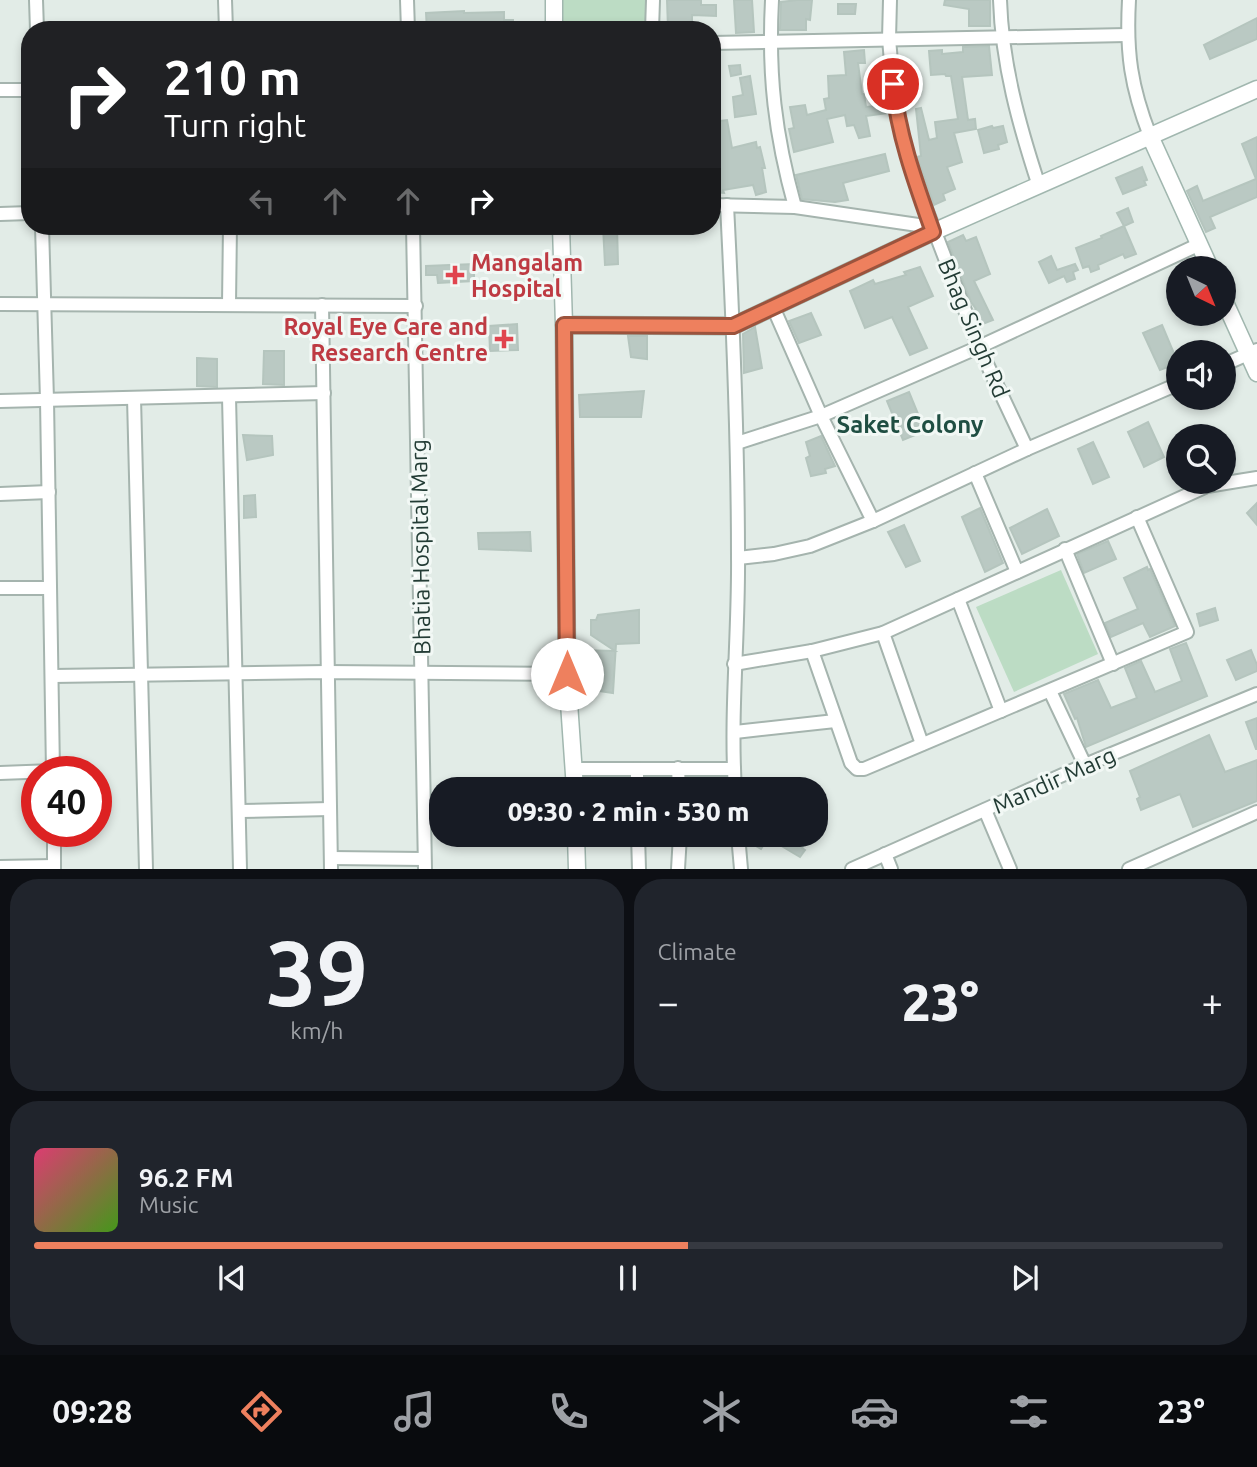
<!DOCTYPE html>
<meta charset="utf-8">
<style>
:root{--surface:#171b24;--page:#20242c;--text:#f1f3f6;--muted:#9ea1a6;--line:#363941;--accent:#ee805e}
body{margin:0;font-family:Ubuntu,sans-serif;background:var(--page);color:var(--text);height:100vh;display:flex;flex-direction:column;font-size:26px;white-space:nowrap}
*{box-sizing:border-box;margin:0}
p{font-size:23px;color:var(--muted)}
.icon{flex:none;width:38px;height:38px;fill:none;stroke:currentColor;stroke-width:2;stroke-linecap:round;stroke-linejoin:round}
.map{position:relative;height:869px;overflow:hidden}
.drawer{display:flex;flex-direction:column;gap:10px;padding:10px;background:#0d0f14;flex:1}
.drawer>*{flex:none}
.banner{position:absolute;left:21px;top:21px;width:700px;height:214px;border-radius:28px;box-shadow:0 4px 10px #0003;background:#202124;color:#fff;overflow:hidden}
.needle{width:46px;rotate:137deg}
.fabs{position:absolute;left:1166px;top:256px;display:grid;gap:14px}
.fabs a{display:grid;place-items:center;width:70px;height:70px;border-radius:50%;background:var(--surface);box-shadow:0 4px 10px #0003;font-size:35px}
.speed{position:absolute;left:21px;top:756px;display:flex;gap:14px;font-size:35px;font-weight:700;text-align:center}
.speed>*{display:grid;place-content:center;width:91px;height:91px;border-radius:50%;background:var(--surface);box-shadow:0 4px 10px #0003;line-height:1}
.speed .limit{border:10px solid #d22;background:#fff;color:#111}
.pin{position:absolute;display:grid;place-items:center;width:60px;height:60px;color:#fff;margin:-30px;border:4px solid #fff;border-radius:50%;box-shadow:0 2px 7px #0007}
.me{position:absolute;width:77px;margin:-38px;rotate:0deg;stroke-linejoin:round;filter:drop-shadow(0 0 5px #0008)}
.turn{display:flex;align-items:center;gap:24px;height:147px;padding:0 28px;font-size:32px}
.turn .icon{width:91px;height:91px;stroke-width:2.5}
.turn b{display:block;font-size:49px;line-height:60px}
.lanes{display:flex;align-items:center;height:66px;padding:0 28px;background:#0003;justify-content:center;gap:35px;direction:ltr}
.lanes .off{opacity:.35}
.big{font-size:52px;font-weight:800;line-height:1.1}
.drawer .widget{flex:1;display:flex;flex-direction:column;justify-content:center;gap:10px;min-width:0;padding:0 24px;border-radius:28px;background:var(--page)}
.drawer .dial{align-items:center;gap:0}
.dial b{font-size:91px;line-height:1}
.song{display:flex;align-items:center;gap:21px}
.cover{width:84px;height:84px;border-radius:10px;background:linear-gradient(135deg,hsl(340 70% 55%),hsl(100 70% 35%))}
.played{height:7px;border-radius:4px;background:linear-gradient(90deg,var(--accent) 55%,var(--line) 55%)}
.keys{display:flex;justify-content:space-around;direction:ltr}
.heat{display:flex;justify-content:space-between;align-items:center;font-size:38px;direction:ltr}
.drawer .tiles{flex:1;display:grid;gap:10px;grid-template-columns:1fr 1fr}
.widget:last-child{grid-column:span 2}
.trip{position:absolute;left:429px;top:777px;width:399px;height:70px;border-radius:28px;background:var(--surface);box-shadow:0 4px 10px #0003;font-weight:800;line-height:70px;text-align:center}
.dock{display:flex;height:112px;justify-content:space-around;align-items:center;background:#090b0e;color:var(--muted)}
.dock .icon{width:49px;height:49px}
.dock .active{color:var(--accent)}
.dock b{font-size:32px;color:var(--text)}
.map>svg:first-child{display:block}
.green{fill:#bcdcc4}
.building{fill:#bac9c3;stroke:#b5c5be;stroke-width:2}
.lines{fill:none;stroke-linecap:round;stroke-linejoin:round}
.street-casing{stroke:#a5b4ae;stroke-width:16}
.secondary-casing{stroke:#a1b7af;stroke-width:19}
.street{stroke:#fff;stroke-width:12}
.secondary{stroke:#fff;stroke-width:16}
.route-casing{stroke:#9b533d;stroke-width:18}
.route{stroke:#ee805e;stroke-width:12}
.health-dot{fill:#e0444e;stroke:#f2f8f5;stroke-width:2.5}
.labels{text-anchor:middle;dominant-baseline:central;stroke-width:6;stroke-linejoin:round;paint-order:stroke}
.health-label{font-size:23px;font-weight:bold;fill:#be3a42;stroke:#f2f8f5;text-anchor:start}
.street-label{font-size:23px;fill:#233c35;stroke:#f2f8f5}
.neighbourhood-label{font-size:24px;font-weight:bold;fill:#1f4e42;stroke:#f2f8f5}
</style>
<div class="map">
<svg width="1257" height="869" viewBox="0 0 1257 869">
<rect width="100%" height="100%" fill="#e2ece7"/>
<!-- green -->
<g class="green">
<path d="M563,0H649L646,30H563Z"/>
<path d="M1061,570L1098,654L1014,692L976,607Z"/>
</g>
<!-- building -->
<g class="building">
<path d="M667,0H701V5H716V16L692,15V26L668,28Z"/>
<path d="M734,0H752L754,32L736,33Z"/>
<path d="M797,0H812L810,20L806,19V30H780L781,2Z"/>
<path d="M945,0H990V26H969V9L944,5Z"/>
<path d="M838,4H856L855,14H838Z"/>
<path d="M464,11V13L504,12V20H513V30H427L426,13Z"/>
<path d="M1257,18V39L1210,59L1204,45Z"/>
<path d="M989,46L992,75L962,77L968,120L975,119L976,129L954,133L962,162L947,167L955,189L943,194L945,200L934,205L917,157L921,156L916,109L921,108L929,140L937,138L935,122L958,119L951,76H946L945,74L931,75L929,51L942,50V54L963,52V47Z"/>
<path d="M864,50L865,63H858L862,94H864L866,107L886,105L888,113L866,116L870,136L859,138L854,125L847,126L845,115L827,119L833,142L794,152L789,129L794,128L790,107L805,105L807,115L826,110L824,99L829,98L828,76L846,75L844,52Z"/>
<path d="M740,65L741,74L731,76L729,66Z"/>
<path d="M750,76L756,114L735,117L733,97L743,95L740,78Z"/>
<path d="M727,120L732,148L756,142L757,148L760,147L765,168H762L766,192L756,195L753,185L723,190L724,193L712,192V168H720L716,141L712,142V122Z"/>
<path d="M992,126L993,128L1003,126L1007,142L998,145L999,149L984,153L978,130Z"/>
<path d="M1257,137V197L1210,217L1215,228L1206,232L1187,191L1197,186L1203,201L1256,179L1242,144Z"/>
<path d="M885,154L889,171L843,183L848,200L835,202L802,199L796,175Z"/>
<path d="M1142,167L1147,180L1144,181L1146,185L1123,194L1116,178Z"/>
<path d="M1128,208L1133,222L1124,226L1136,254L1125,258L1123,254L1098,265L1099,269L1091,272L1089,266L1083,268L1076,248L1102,238L1101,236L1124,226L1117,213Z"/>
<path d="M603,226H617L618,264L605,265Z"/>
<path d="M963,235L966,241L976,237L990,274L974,281L993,320L980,325L974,310L976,309L971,302L948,242Z"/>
<path d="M1051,256L1057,270L1075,264L1078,270L1073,272L1075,279L1067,282L1064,276L1049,283L1039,262Z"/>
<path d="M474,264V281L438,283L437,275H426V266Z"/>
<path d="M920,267L933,296L908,307L927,348L910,355L892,317L865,328L850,291L873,280L875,284L906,275L904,272Z"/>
<path d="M811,313L821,335L799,343L789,321Z"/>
<path d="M517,324L518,350L490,351L489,326Z"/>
<path d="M1162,325L1178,363L1160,370L1143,333Z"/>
<path d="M755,327L762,368L744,373L743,334Z"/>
<path d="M628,336H647V359L631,357Z"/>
<path d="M264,351H284V385L263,384Z"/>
<path d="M197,358L217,359V387L197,386Z"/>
<path d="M644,391L641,417H580L579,395Z"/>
<path d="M909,392L925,431L903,440L887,401Z"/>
<path d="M1148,422L1164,457L1144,467L1128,432Z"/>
<path d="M243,435L272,436L273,455L247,460Z"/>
<path d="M821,436L835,466L825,469L826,473L811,476L806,458L810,456L806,442Z"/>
<path d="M1093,442L1109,477L1093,484L1078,449Z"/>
<path d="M255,495L256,517L244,518V496Z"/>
<path d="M1257,503V525L1247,513Z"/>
<path d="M980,508L1003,563L985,572L962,517Z"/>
<path d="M1047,509L1059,536L1022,554L1010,528Z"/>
<path d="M904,525L920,561L906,567L888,532Z"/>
<path d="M530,532L531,551L479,549L478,533Z"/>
<path d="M1108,541L1116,559L1084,573L1077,554Z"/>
<path d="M1147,567L1148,570L1150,569L1175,626L1150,637L1143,623L1111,637L1105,623L1138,609L1124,578Z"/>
<path d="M1215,608L1218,620L1200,626L1197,614Z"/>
<path d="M639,610V643L616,644L613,693L579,688L578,650L615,651L591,635V620H596L598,615Z"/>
<path d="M1186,643L1207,696L1086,747L1077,718L1075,719L1064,694L1098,680L1111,708L1137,698L1125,668L1141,661L1155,692L1182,681L1170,649Z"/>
<path d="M1251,650L1257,665V671L1236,680L1227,660Z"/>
<path d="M1257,718V749H1256L1246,722Z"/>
<path d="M1209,735L1225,772L1257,760V801L1193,827L1180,794L1141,810L1137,799L1140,797L1130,771Z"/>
<path d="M753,835H809L802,848L805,850L800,857L768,838L761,849L749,842Z"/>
</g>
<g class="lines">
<!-- street casing -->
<g class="street-casing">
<g id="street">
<path d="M36,0L37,30"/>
<path d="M225,0L226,30"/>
<path d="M407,0L408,30"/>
<path d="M772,0C768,75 775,135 795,207"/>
<path d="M890,0L889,39L895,107L912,172L979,347L1027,449"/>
<path d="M1000,0C1002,64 1019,125 1039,186"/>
<path d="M1129,0C1126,53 1131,87 1150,136"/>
<path d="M652,30L653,0"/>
<path d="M712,43L1127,35"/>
<path d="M0,90H30"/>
<path d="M712,205L795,207L918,225L933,232"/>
<path d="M727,205C733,322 738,438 738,555C739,633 730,712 735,789"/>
<path d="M0,214L30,213"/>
<path d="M42,226L47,400L53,772"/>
<path d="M413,226L425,869"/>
<path d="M0,304L416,306"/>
<path d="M229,304L230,226"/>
<path d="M322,305L331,869"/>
<path d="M773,307L821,416L873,521"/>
<path d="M1223,365L1257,350"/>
<path d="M229,397L240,869"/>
<path d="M134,398L146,869"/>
<path d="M0,401L324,393"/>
<path d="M737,443L821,416L979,347L1200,244"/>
<path d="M975,473L1017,572"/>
<path d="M0,494L49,492"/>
<path d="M1065,549L1113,664"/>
<path d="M738,558L774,554L810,546L873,521L1027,449L1178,384"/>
<path d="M0,588H49"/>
<path d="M958,599L1001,711"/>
<path d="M883,633L922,744"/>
<path d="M812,651L851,763L857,769H864L1187,632L1137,517"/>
<path d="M734,664L812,651L883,633L1207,486L1257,478"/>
<path d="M53,676L327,672L567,674"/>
<path d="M1050,691L1085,765"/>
<path d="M735,732L835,721"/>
<path d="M678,768L679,789"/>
<path d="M574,769H734"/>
<path d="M637,769V789"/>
<path d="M0,773L53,771"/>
<path d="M985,810L1010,869"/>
<path d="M240,811L330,809"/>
<path d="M54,831V869"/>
<path d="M576,835L638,837L670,835"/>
<path d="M638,835L639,869"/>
<path d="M738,835L741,869"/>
<path d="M885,854L891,869"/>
<path d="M331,858L424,859"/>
<path d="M0,867L54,866"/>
<path d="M678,869L680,835"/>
<path d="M852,869L1085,765L1257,694"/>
<path d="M1129,869L1257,812"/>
</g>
</g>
<!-- secondary casing -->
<g class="secondary-casing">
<g id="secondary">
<path d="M554,30V0"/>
<path d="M1150,136L1210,268"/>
<path d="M561,226L564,325L567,674L575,789"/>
<path d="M1223,298L1257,373"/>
<path d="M564,325L733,326L933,232L1257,89"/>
<path d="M576,835L577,869"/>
</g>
</g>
<!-- street -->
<use href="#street" class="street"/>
<!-- secondary -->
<use href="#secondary" class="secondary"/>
</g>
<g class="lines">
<!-- route casing -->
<g class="route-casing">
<path id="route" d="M567,674L564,325L733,326L933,232C916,184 898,135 893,84"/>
</g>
<!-- route -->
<use href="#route" class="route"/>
</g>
<!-- markers -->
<g class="health-dot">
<path d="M451.5 264.5h7v7h7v7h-7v7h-7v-7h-7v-7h7z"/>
<path d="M500.5 328.5h7v7h7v7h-7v7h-7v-7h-7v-7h7z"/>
</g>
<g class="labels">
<!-- health labels -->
<g class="health-label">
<text x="471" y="262">Mangalam<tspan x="471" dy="26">Hospital</tspan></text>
<text x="488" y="326" text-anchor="end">Royal Eye Care and<tspan x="488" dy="26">Research Centre</tspan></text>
</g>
<!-- street labels -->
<g class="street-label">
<text transform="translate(974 328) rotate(67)">Bhag Singh Rd</text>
<text transform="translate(420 547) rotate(-91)">Bhatia Hospital Marg</text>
<text transform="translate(1054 780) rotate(-24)">Mandir Marg</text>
</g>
<!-- neighbourhood labels -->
<g class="neighbourhood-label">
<text x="910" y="424">Saket Colony</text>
</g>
</g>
</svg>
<div class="fabs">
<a><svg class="needle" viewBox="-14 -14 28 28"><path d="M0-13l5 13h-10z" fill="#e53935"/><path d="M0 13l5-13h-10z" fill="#9ea1a6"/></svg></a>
<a><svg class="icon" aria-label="sound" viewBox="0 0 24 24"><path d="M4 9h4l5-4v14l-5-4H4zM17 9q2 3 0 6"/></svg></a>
<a><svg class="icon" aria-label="search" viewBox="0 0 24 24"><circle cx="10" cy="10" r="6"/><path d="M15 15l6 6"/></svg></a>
</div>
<div class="speed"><div class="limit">40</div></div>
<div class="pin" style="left:893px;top:84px;background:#d93025"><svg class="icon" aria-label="arrive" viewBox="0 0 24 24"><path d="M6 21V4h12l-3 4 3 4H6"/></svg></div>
<svg class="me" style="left:567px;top:674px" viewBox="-20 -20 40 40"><circle r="19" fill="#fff"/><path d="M0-13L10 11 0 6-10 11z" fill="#ee805e"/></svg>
<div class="trip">09:30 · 2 min · 530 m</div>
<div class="banner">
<div class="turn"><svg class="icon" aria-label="right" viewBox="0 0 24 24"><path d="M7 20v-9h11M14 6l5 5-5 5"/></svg><div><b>210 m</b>Turn right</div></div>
<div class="lanes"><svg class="icon off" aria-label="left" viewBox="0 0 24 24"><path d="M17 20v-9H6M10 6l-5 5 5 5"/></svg><svg class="icon off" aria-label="ahead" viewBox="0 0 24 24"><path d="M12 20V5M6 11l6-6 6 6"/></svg><svg class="icon off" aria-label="ahead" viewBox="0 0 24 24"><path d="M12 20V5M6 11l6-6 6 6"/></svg><svg class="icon" aria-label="right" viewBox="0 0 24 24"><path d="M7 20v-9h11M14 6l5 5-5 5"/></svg></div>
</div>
</div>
<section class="drawer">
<div class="tiles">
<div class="widget dial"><b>39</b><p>km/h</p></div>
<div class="widget"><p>Climate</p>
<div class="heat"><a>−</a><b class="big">23°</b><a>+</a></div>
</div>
<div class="widget">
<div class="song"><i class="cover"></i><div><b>96.2 FM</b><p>Music</p></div></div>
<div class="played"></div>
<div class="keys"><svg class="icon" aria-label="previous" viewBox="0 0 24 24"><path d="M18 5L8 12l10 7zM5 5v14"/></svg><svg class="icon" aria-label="pause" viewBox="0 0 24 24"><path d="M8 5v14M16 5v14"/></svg><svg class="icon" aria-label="next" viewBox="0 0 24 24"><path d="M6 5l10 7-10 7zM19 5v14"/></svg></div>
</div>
</div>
</section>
<nav class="dock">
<b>09:28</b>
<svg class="icon active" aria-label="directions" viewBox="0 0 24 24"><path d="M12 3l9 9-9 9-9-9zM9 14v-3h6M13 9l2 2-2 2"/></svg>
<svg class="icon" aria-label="music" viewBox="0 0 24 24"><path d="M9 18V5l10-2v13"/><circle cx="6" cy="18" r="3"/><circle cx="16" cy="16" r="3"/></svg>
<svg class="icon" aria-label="phone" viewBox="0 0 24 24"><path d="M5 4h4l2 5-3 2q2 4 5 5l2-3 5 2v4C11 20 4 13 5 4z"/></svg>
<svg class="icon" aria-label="climate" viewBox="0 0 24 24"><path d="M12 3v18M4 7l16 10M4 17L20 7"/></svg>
<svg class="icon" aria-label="car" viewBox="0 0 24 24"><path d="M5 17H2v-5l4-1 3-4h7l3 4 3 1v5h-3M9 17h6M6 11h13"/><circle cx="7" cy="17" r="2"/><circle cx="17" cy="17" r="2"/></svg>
<svg class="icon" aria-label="filters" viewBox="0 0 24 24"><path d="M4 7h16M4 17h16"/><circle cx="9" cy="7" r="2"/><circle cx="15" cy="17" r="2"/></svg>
<b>23°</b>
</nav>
